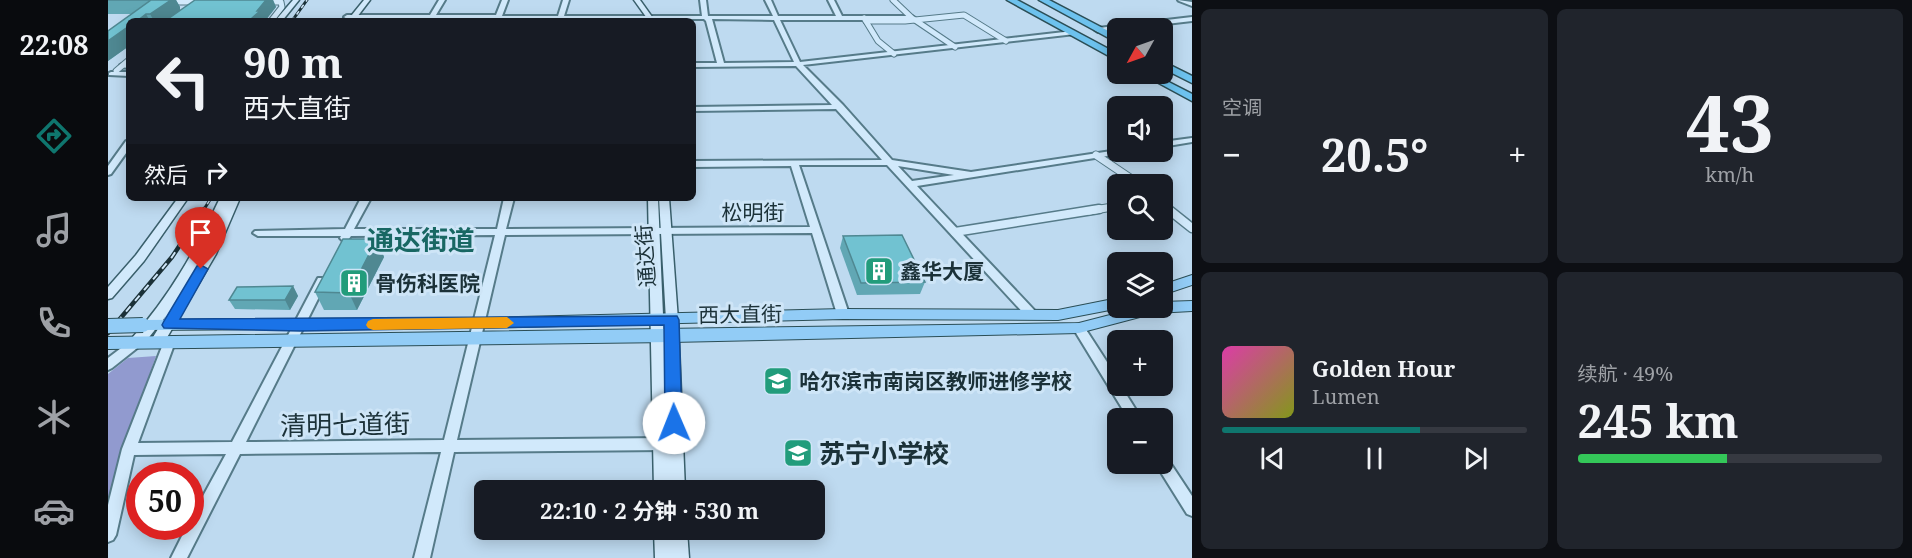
<!DOCTYPE html>
<html lang="zh">
<meta charset="utf-8">
<style>
:root{--surface:#171b24;--page:#20242c;--text:#f1f3f6;--muted:#9ea1a6;--line:#363941;--accent:#0f766e}
body{margin:0;font-family:"Noto Serif","Noto Sans SC",serif;background:var(--page);color:var(--text);height:100vh;display:flex;flex-direction:column;font-size:22px;white-space:nowrap}
*{box-sizing:border-box;margin:0}
p{font-size:20px;color:var(--muted)}
.icon{flex:none;width:33px;height:33px;fill:none;stroke:currentColor;stroke-width:2;stroke-linecap:round;stroke-linejoin:round}
.map{position:relative;flex:1;overflow:hidden}
.sheet{display:flex;flex-direction:column;gap:9px;padding:9px;background:#0d0f14;width:720px}
.sheet>*{flex:none}
.banner{position:absolute;left:18px;top:18px;width:570px;height:183px;border-radius:9px;box-shadow:0 3px 15px #0003;background:#171b24;color:var(--text);overflow:hidden}
.needle{width:39px;rotate:230deg}
.tools{position:absolute;left:999px;top:18px;display:grid;gap:12px}
.tools a{display:grid;place-items:center;width:66px;height:66px;border-radius:9px;background:var(--surface);box-shadow:0 3px 15px #0003;font-size:30px}
.speed{position:absolute;left:18px;top:462px;display:flex;gap:12px;font-size:30px;font-weight:700;text-align:center}
.speed>*{display:grid;place-content:center;width:78px;height:78px;border-radius:50%;background:var(--surface);box-shadow:0 3px 15px #0003;line-height:1}
.speed .limit{border:9px solid #d22;background:#fff;color:#111}
.pin{position:absolute;display:grid;place-items:center;width:51px;height:51px;color:#fff;margin:-62px -26px;border-radius:50% 50% 50% 0;rotate:-45deg;box-shadow:0 0 6px #0007}
.pin .icon{rotate:45deg}
.me{position:absolute;width:66px;margin:-33px;rotate:359deg;stroke-linejoin:round;filter:drop-shadow(0 0 4px #0008)}
.turn{display:flex;align-items:center;gap:21px;height:126px;padding:0 18px;font-size:27px}
.turn .icon{width:78px;height:78px;stroke-width:2.5}
.turn b{display:block;font-size:42px;line-height:51px}
.then{display:flex;align-items:center;height:57px;padding:0 18px;background:#0003;gap:12px;font-size:22px}
.big{font-size:45px;font-weight:700;line-height:1.1}
.sheet .widget{flex:1;display:flex;flex-direction:column;justify-content:center;gap:9px;min-width:0;padding:0 21px;border-radius:9px;background:var(--page)}
.sheet .dial{align-items:center;gap:0}
.dial b{font-size:78px;line-height:1}
.song{display:flex;align-items:center;gap:18px}
.cover{width:72px;height:72px;border-radius:9px;background:linear-gradient(135deg,hsl(320 70% 55%),hsl(70 70% 35%))}
.played{height:6px;border-radius:3px;background:linear-gradient(90deg,var(--accent) 65%,var(--line) 65%)}
.keys{display:flex;justify-content:space-around;direction:ltr}
.heat{display:flex;justify-content:space-between;align-items:center;font-size:33px;direction:ltr}
.charge{height:9px;border-radius:4px;background:linear-gradient(90deg,#34c759 49%,var(--line) 0)}
.sheet .tiles{flex:1;display:grid;gap:9px;grid-template-columns:repeat(2,1fr)}
.trip{position:absolute;left:366px;top:480px;width:351px;height:60px;border-radius:9px;background:var(--surface);box-shadow:0 3px 15px #0003;font-weight:700;line-height:60px;text-align:center}
main{display:flex;flex:1;min-height:0}
.menu{display:flex;flex-direction:column;width:108px;justify-content:space-around;align-items:center;background:#090b0e;color:var(--muted)}
.menu .icon{width:42px;height:42px}
.menu .selected{color:var(--accent)}
.menu b{font-size:27px;color:var(--text)}
.map>svg:first-child{display:block}
.green{fill:#919acf}
.lines{fill:none;stroke-linecap:round;stroke-linejoin:round}
.minor-far2-casing{stroke:#567b89;stroke-width:7}
.minor-far1-casing{stroke:#567b89;stroke-width:9}
.minor-casing{stroke:#567b89;stroke-width:11}
.tertiary-casing{stroke:#567b89;stroke-width:4}
.secondary-casing{stroke:#395f6b;stroke-width:3}
.primary-casing{stroke:#2b4e56;stroke-width:2}
.trunk-casing{stroke:#2b4e56;stroke-width:3}
.minor-far2{stroke:#d1e9fb;stroke-width:5}
.minor-far1{stroke:#d1e9fb;stroke-width:7}
.minor{stroke:#d1e9fb;stroke-width:8}
.tertiary{fill:#d1e9fb;fill-rule:evenodd}
.secondary{fill:#d1e9fb;fill-rule:evenodd}
.primary{fill:#92ccf6;fill-rule:evenodd}
.trunk{fill:#6dc2ee;fill-rule:evenodd}
.rail-far1-casing{stroke:#1b3138;stroke-width:3}
.rail-casing{stroke:#1b3138;stroke-width:4.5}
.rail-far1{stroke:#cee5f7;stroke-width:1.5;stroke-dasharray:4;stroke-linecap:butt}
.rail{stroke:#cee5f7;stroke-width:2;stroke-dasharray:7;stroke-linecap:butt}
.primary-bridge-casing{stroke:#2b4e56;stroke-width:16;stroke-linecap:butt}
.primary-bridge{stroke:#92ccf6;stroke-width:14}
.wall{fill:#61a7b4}
.shaded-wall{fill:#4f8892}
.building{fill:#71c2d1;stroke:#4f8892;stroke-width:1.5}
.route{fill:#1a73e8;stroke:#114b97;stroke-width:1.5}
.slow{fill:#f59e0b}
.labels{text-anchor:middle;dominant-baseline:central;stroke-width:6;stroke-linejoin:round;paint-order:stroke}
.street-label{font-size:21px;fill:#1b3138;stroke:#cee5f7}
.poi-label{font-size:21px;font-weight:bold;fill:#1b3138;stroke:#cee5f7;text-anchor:start}
.near-street-label{font-size:26px;fill:#1b3138;stroke:#cee5f7}
.near-poi-label{font-size:26px;font-weight:bold;fill:#1b3138;stroke:#cee5f7;text-anchor:start}
.district-label{font-size:27px;font-weight:bold;fill:#186763;stroke:#cee5f7}
</style>
<main>
<nav class="menu">
<b>22:08</b>
<svg class="icon selected" aria-label="directions" viewBox="0 0 24 24"><path d="M12 3l9 9-9 9-9-9zM9 14v-3h6M13 9l2 2-2 2"/></svg>
<svg class="icon" aria-label="music" viewBox="0 0 24 24"><path d="M9 18V5l10-2v13"/><circle cx="6" cy="18" r="3"/><circle cx="16" cy="16" r="3"/></svg>
<svg class="icon" aria-label="phone" viewBox="0 0 24 24"><path d="M5 4h4l2 5-3 2q2 4 5 5l2-3 5 2v4C11 20 4 13 5 4z"/></svg>
<svg class="icon" aria-label="climate" viewBox="0 0 24 24"><path d="M12 3v18M4 7l16 10M4 17L20 7"/></svg>
<svg class="icon" aria-label="car" viewBox="0 0 24 24"><path d="M5 17H2v-5l4-1 3-4h7l3 4 3 1v5h-3M9 17h6M6 11h13"/><circle cx="7" cy="17" r="2"/><circle cx="17" cy="17" r="2"/></svg>
</nav>
<div class="map">
<svg width="1084" height="558" viewBox="0 0 1084 558">
<rect width="100%" height="100%" fill="#bedaf0"/>
<!-- green -->
<path class="green" d="M48,356L15,450L0,511V374L20,358Z"/>
<g class="lines">
<!-- minor-far2 casing -->
<g class="minor-far2-casing">
<g id="minor-far2">
<path d="M785,0L804,18L847,47"/>
<path d="M60,2H96"/>
<path d="M157,2H173L174,7L163,21"/>
<path d="M756,18L770,41L786,54"/>
<path d="M758,21H797L856,15L898,41"/>
<path d="M8,71L21,60"/>
</g>
</g>
<!-- minor-far1 casing -->
<g class="minor-far1-casing">
<g id="minor-far1">
<path d="M988,155L1031,184"/>
<path d="M1054,204L1062,211"/>
<path d="M981,211L1010,206"/>
</g>
</g>
<!-- minor casing -->
<g class="minor-casing">
<g id="minor">
<path d="M1060,209L1084,228"/>
<path d="M847,232L991,209"/>
</g>
</g>
<!-- tertiary casing -->
<g class="tertiary-casing">
<g id="tertiary">
<path d="M331,0H337L328,15H388L394,0H400L394,16H450L455,0H461L456,16H594L592,0H598L600,16H665L657,0H663L670,16H728L720,0H726L734,16H804L807,18L804,20H672L692,62L965,31L967,32V34L695,65L735,105L784,160L863,172L1010,150V152H1016L1012,154L809,186L928,312L930,315L928,318H920L779,165H691L741,314L739,317H731L729,314L704,233L397,235L349,440L557,438L562,440L564,444L562,448L557,450L346,452L322,558H306L333,452L132,454L79,558H63L79,526H82V520L118,454L26,455L8,535L5,540L0,542V505L14,449L57,339H65L67,342L30,443L124,442L210,278H218L219,281L138,442L336,440L387,235L243,236L240,240H234L232,238L233,236H150L145,233L147,231L237,229L253,198H263L246,229H389L396,198H406L398,229L702,227L683,166L585,167V161L774,160L728,109L585,111V107L724,105L688,66L585,67V63H609L598,21L596,19H239L236,17L239,15H322ZM604,19L666,20L686,62L616,63ZM790,166L846,175L804,181Z"/>
<path d="M1070,0L1084,2V6L1071,1Z"/>
<path d="M1084,17V21L990,32L987,30L990,28Z"/>
<path d="M14,64H21V68L12,67V65Z"/>
<path d="M3,72H21V76L1,75V73Z"/>
<path d="M1084,138V142L1054,147V142Z"/>
<path d="M18,141H21V149L3,174L0,175V166Z"/>
<path d="M971,324L975,325L1010,379V386H1013L1033,418H1020L965,328L967,325Z"/>
<path d="M29,338L33,339L35,342L33,345L4,368L0,370V358L25,339Z"/>
<path d="M1054,456L1059,458L1084,496V516L1079,514L1049,466L1048,464H1054Z"/>
</g>
</g>
<!-- secondary casing -->
<g class="secondary-casing">
<g id="secondary">
<path d="M185,0H191L174,21H167Z"/>
<path d="M256,0H262L246,21H239Z"/>
<path d="M526,0H532L547,21H541Z"/>
<path d="M70,198H80L36,261L4,298L0,299V287L28,255Z"/>
<path d="M112,198H132L108,254L54,346H44L42,342L58,316L34,346H24L22,342L24,338C62,296 88,249 112,198Z"/>
<path d="M540,198H550L560,432L558,320L551,198H561L570,320L577,490H546Z"/>
<path d="M546,530H579L581,558H547Z"/>
</g>
</g>
<!-- primary casing -->
<g class="primary-casing">
<g id="primary">
<path d="M1084,275V285L1054,295V285Z"/>
<path d="M1010,298V308H1012L950,320L735,319L371,328L35,330L30,329L28,325L30,321L35,320L371,318L735,309L950,310Z"/>
<path d="M1084,301V311L1047,313L971,333L564,342L0,349V337L971,323L1029,308H1054V302Z"/>
</g>
</g>
<!-- trunk casing -->
<g class="trunk-casing">
<g id="trunk">
<path d="M899,0H909L1010,54V61Z"/>
<path d="M931,0H941L1010,36V43Z"/>
<path d="M1054,61L1084,76V83L1054,68Z"/>
<path d="M1034,74H1045L1084,94V101Z"/>
</g>
</g>
<!-- minor-far2 -->
<use href="#minor-far2" class="minor-far2"/>
<!-- minor-far1 -->
<use href="#minor-far1" class="minor-far1"/>
<!-- minor -->
<use href="#minor" class="minor"/>
<!-- tertiary -->
<use href="#tertiary" class="tertiary"/>
<!-- secondary -->
<use href="#secondary" class="secondary"/>
<!-- primary -->
<use href="#primary" class="primary"/>
<!-- trunk -->
<use href="#trunk" class="trunk"/>
<!-- rail-far1 casing -->
<g class="rail-far1-casing">
<g id="rail-far1">
<path d="M184,21L199,0"/>
<path d="M95,211L103,198"/>
</g>
</g>
<!-- rail casing -->
<g class="rail-casing">
<path id="rail" d="M0,333L64,257L96,209"/>
</g>
<!-- rail-far1 -->
<use href="#rail-far1" class="rail-far1"/>
<!-- rail -->
<use href="#rail" class="rail"/>
<!-- primary-bridge casing -->
<g class="primary-bridge-casing">
<path id="primary-bridge" d="M0,326L35,325"/>
</g>
<!-- primary-bridge -->
<use href="#primary-bridge" class="primary-bridge"/>
</g>
<!-- wall -->
<g class="wall">
<path d="M0,0H68L72,7V10L158,0H165L168,7L157,21H21V46L0,61V31L24,14H0Z"/>
<path d="M735,236L817,282L812,294L749,295L732,248Z"/>
<path d="M269,239L276,257L249,310H216L207,292Z"/>
<path d="M185,286L190,296L182,310L127,309L121,300Z"/>
</g>
<!-- shaded-wall -->
<g class="shaded-wall">
<path d="M63,0H68L72,7V12L60,21H46L42,14Z"/>
<path d="M158,0H165L168,7L157,21H144L143,19Z"/>
<path d="M38,14L42,21H29Z"/>
<path d="M21,26V46L0,61V41Z"/>
<path d="M269,239L276,257L249,310L241,293Z"/>
<path d="M185,286L190,296L182,310L177,300Z"/>
</g>
<!-- building -->
<g class="building">
<path d="M0,0H63L42,14H38L29,21H21V26L0,41V31L43,0Z"/>
<path d="M87,0H158L149,11H152L143,19H147L145,21H57Z"/>
<path d="M794,235L817,282L753,283L735,236Z"/>
<path d="M235,239H269L241,293L207,292Z"/>
<path d="M185,286L177,300H121L129,287Z"/>
</g>
<!-- route -->
<path class="route" d="M93,265L100,269L72,319L569,316L571,320L574,423L572,428L566,430L560,428L557,423L556,325L192,331L56,328L54,325L56,321L89,266Z"/>
<!-- slow -->
<path class="slow" d="M399,317L406,323L399,328L265,330L260,328L258,325L260,321L265,319Z"/>
<!-- icons -->
<defs>
<g id="building-square" transform="scale(1.5)"><rect x="-9" y="-9" width="18" height="18" rx="4" fill="#229c7b" stroke="#cee5f7"/><path d="M-4-6H4V6H1V3H-1V6H-4ZM-2.5-4.3h1.7v1.8h-1.7ZM.8-4.3h1.7v1.8H.8ZM-2.5-1h1.7V.8h-1.7ZM.8-1h1.7V.8H.8Z" fill="#fff"/></g>
<g id="school-square" transform="scale(1.5)"><rect x="-9" y="-9" width="18" height="18" rx="4" fill="#229c7b" stroke="#cee5f7"/><path d="M0-5L7-2L0 1L-7-2ZM-4 1L0 2.5L4 1V4Q0 6-4 4Z" fill="#fff"/></g>
</defs>
<g fill-rule="evenodd">
<use href="#building-square" x="771" y="271"/>
<use href="#building-square" x="246" y="283"/>
<use href="#school-square" x="670" y="381"/>
<use href="#school-square" x="690" y="453"/>
</g>
<g class="labels">
<!-- street labels -->
<g class="street-label">
<text x="645" y="212">松明街</text>
<text transform="translate(537 256) rotate(-94)">通达街</text>
<text transform="translate(632 314) rotate(-1)">西大直街</text>
</g>
<!-- poi labels -->
<g class="poi-label">
<text x="792" y="271">鑫华大厦</text>
<text x="267" y="283">骨伤科医院</text>
<text x="691" y="381">哈尔滨市南岗区教师进修学校</text>
</g>
<!-- near-street labels -->
<g class="near-street-label">
<text transform="translate(237 424) rotate(-1)">清明七道街</text>
</g>
<!-- near-poi labels -->
<g class="near-poi-label">
<text x="711" y="453">苏宁小学校</text>
</g>
<!-- district labels -->
<g class="district-label">
<text x="313" y="239">通达街道</text>
</g>
</g>
</svg>
<div class="tools">
<a><svg class="needle" viewBox="-14 -14 28 28"><path d="M0-13l5 13h-10z" fill="#e53935"/><path d="M0 13l5-13h-10z" fill="#9ea1a6"/></svg></a>
<a><svg class="icon" aria-label="sound" viewBox="0 0 24 24"><path d="M4 9h4l5-4v14l-5-4H4zM17 9q2 3 0 6"/></svg></a>
<a><svg class="icon" aria-label="search" viewBox="0 0 24 24"><circle cx="10" cy="10" r="6"/><path d="M15 15l6 6"/></svg></a>
<a><svg class="icon" aria-label="layers" viewBox="0 0 24 24"><path d="M12 4l9 5-9 5-9-5zM3 14l9 5 9-5"/></svg></a>
<a>+</a>
<a>−</a>
</div>
<div class="speed"><div class="limit">50</div></div>
<div class="pin" style="left:93px;top:269px;background:#d93025"><svg class="icon" aria-label="arrive" viewBox="0 0 24 24"><path d="M6 21V4h12l-3 4 3 4H6"/></svg></div>
<svg class="me" style="left:566px;top:423px" viewBox="-20 -20 40 40"><circle r="19" fill="#fff"/><path d="M0-13L10 11 0 6-10 11z" fill="#1a73e8"/></svg>
<div class="trip">22:10 · 2 分钟 · 530 m</div>
<div class="banner">
<div class="turn"><svg class="icon" aria-label="left" viewBox="0 0 24 24"><path d="M17 20v-9H6M10 6l-5 5 5 5"/></svg><div><b>90 m</b>西大直街</div></div>
<div class="then">然后<svg class="icon" aria-label="right" viewBox="0 0 24 24"><path d="M7 20v-9h11M14 6l5 5-5 5"/></svg></div>
</div>
</div>
<section class="sheet">
<div class="tiles">
<div class="widget"><p>空调</p>
<div class="heat"><a>−</a><b class="big">20.5°</b><a>+</a></div>
</div>
<div class="widget dial"><b>43</b><p>km/h</p></div>
<div class="widget">
<div class="song"><i class="cover"></i><div><b>Golden Hour</b><p>Lumen</p></div></div>
<div class="played"></div>
<div class="keys"><svg class="icon" aria-label="previous" viewBox="0 0 24 24"><path d="M18 5L8 12l10 7zM5 5v14"/></svg><svg class="icon" aria-label="pause" viewBox="0 0 24 24"><path d="M8 5v14M16 5v14"/></svg><svg class="icon" aria-label="next" viewBox="0 0 24 24"><path d="M6 5l10 7-10 7zM19 5v14"/></svg></div>
</div>
<div class="widget"><p>续航 · 49%</p><b class="big">245 km</b><div class="charge"></div></div>
</div>
</section>
</main>
